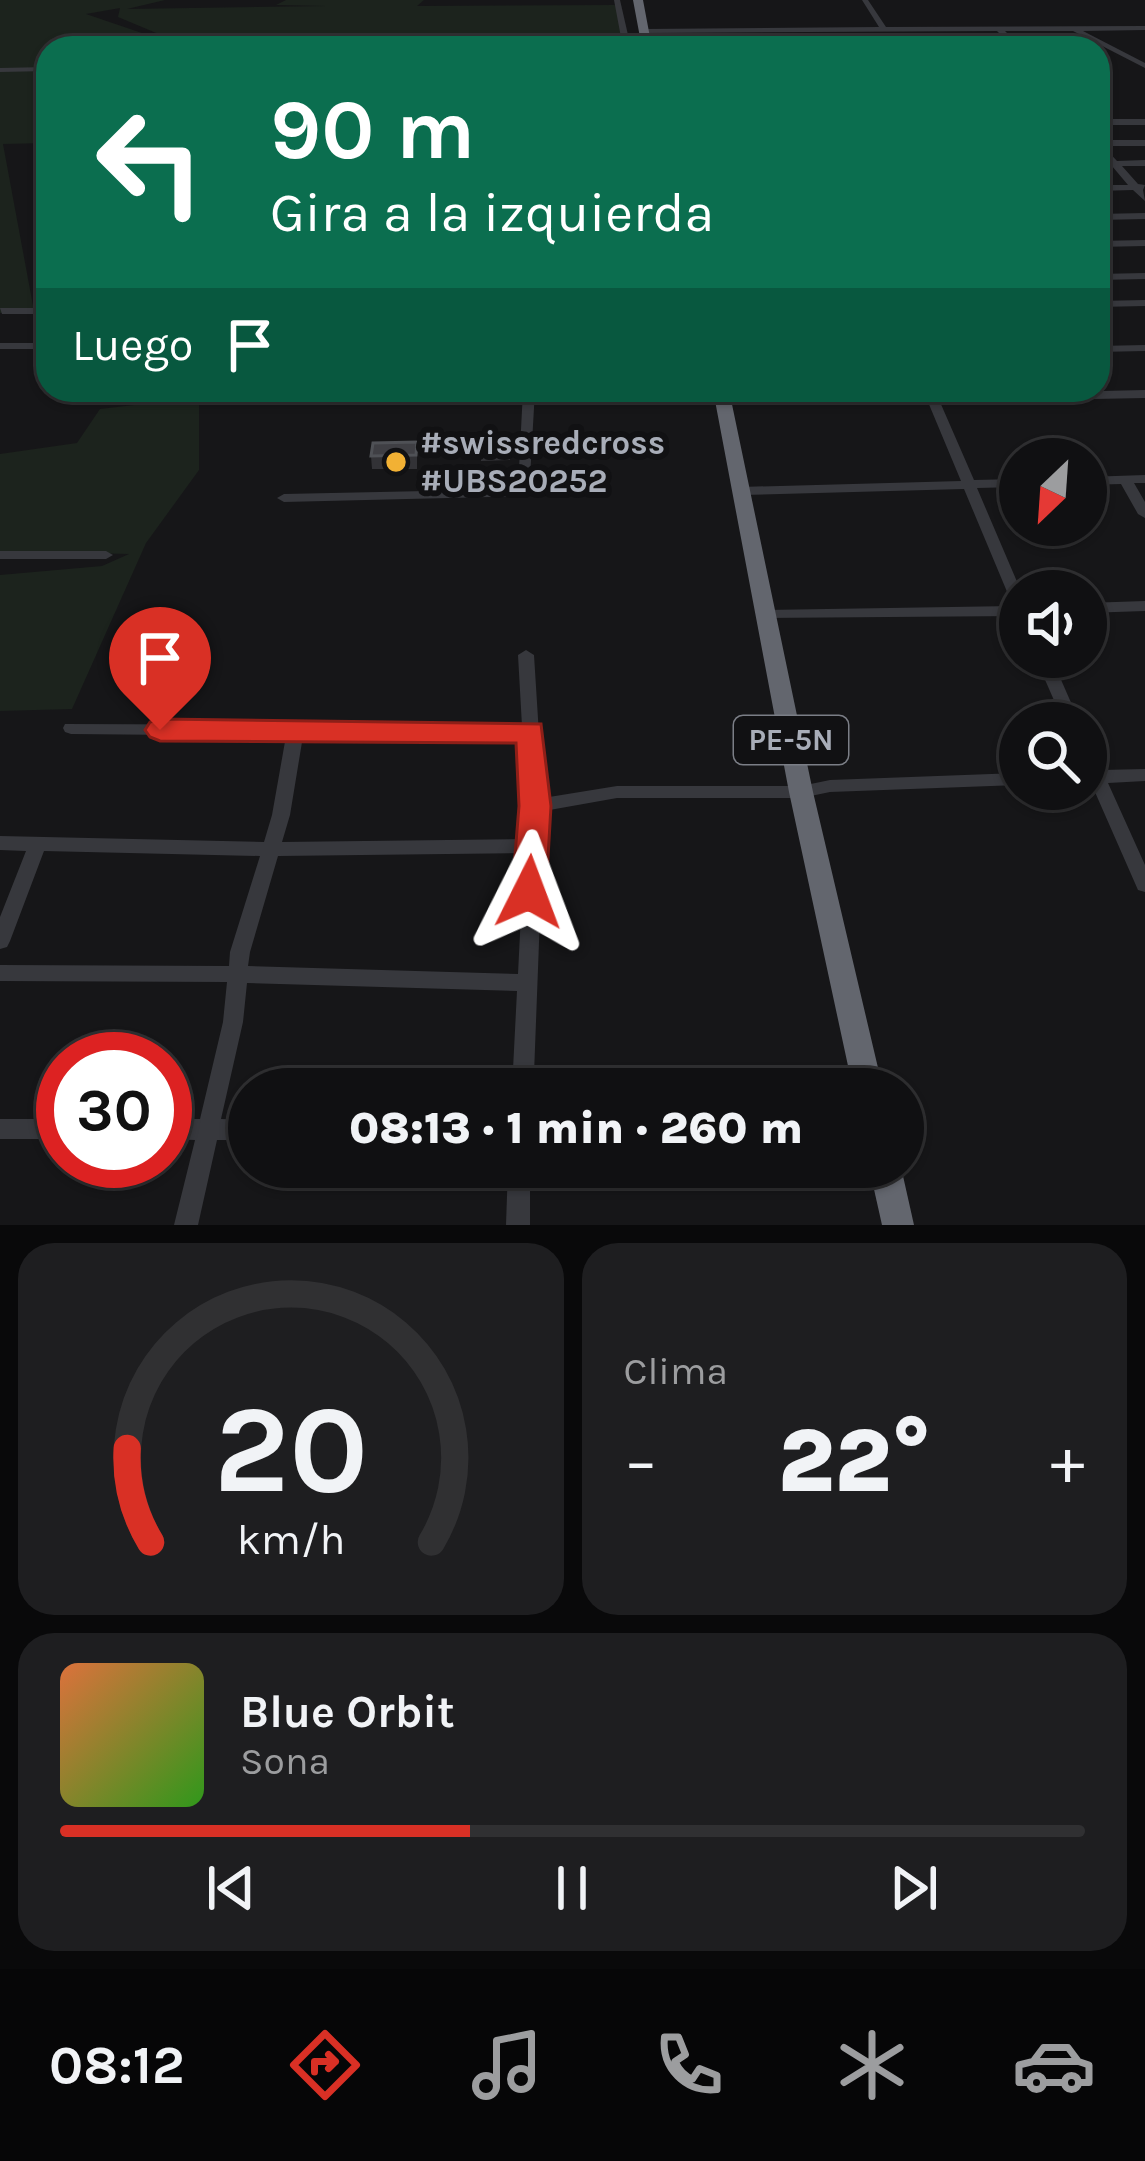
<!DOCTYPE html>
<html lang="es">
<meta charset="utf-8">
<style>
:root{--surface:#101012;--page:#1e1e20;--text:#f1f3f6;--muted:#9c9d9f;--line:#303032;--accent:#d93025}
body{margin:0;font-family:Karla,sans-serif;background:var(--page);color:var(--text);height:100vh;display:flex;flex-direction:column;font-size:45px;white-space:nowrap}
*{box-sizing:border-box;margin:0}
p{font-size:39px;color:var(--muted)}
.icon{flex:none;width:66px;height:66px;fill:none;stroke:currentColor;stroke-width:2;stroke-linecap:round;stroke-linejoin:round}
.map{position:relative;height:1225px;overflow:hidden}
.details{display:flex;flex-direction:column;gap:18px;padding:18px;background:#09090a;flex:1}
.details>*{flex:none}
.guide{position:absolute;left:36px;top:36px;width:1074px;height:366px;border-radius:36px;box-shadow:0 3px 9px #0004,0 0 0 3px var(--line);background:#0b6e4f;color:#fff;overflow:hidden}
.needle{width:78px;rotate:205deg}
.controls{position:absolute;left:999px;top:438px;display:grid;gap:24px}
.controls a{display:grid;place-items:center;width:108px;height:108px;border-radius:50%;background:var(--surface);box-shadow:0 3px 9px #0004,0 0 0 3px var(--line);font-size:60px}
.speed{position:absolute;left:36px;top:1032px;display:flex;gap:24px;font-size:60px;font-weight:700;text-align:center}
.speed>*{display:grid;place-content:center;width:156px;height:156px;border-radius:50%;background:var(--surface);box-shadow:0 3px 9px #0004,0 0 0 3px var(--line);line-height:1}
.speed .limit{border:18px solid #d22;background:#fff;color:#111}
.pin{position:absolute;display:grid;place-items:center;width:102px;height:102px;color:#fff;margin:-123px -51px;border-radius:50% 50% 50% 0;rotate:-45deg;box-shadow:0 0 12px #0007}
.pin .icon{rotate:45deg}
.me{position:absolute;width:132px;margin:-66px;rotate:3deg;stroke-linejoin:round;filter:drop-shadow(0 0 9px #0008)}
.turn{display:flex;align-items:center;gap:42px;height:252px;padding:0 36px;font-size:54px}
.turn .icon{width:156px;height:156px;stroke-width:2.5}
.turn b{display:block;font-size:84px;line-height:102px}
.then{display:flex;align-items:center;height:114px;padding:0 36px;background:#0003;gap:24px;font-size:45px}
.big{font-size:90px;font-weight:800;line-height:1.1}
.details .tile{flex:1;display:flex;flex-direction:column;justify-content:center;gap:18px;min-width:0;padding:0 42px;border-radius:36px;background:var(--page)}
.details .dial{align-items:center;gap:0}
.dial svg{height:312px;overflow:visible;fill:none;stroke:var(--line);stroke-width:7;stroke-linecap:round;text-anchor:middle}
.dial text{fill:var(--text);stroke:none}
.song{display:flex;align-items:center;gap:36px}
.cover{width:144px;height:144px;border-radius:18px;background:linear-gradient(135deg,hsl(20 70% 55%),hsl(110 70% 35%))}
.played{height:12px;border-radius:6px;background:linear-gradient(90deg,var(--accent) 40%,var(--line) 40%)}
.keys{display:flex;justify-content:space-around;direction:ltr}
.heat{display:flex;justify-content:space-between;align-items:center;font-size:66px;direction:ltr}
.details .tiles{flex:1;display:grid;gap:18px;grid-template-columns:1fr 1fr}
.tile:last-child{grid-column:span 2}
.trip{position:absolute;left:228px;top:1068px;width:696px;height:120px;border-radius:60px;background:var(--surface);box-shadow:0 3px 9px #0004,0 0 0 3px var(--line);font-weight:800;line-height:120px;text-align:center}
.tab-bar{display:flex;height:192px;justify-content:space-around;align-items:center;background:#060607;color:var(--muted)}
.tab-bar .icon{width:84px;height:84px}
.tab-bar .selected{color:var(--accent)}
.tab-bar b{font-size:54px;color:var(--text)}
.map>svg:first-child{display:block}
.green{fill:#1c231d}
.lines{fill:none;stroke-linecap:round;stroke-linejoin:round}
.minor{fill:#37383d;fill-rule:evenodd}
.highway{fill:#63666e;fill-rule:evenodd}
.wall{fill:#323236}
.building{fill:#3f3f44;stroke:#4f5156;stroke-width:3}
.route{fill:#d93025;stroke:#8d1f18;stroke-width:3}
.poi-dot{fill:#f2b134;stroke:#111113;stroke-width:4.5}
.labels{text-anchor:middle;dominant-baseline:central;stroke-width:12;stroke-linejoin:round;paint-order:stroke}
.shield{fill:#111113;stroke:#7b7e86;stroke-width:3}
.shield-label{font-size:30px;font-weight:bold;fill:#a8adb8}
.poi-label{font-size:33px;font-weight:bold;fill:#a8adb8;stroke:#111113;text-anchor:start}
</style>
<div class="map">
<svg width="1145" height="1225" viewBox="0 0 1145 1225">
<rect width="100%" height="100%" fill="#161618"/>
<!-- green -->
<g class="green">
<path d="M0,0H165L127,9L327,6L276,5L286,0H424L417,6L617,5L628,48H192L118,17L120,8L86,14L186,48H48V143L3,144L34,311L0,313Z"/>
<path d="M178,390H217L199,405V470L146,543L72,709L0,711V575L102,566L129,554L0,551V454L77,443L100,409L168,401Z"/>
</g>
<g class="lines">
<!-- minor -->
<g class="minor">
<path d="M614,0H620L631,48H623Z"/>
<path d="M862,0H868L886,27L1145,26V30L1083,31L1145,63V68L1073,31H1005L1022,48H1014L997,31L644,33L640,31L644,29L879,27Z"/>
<path d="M48,67V71L0,72V68Z"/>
<rect x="1098" y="119" width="47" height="6"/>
<path d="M1098,140H1145V146H1103L1117,161L1145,160V166H1122L1138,184L1145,185L1143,190L1145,201L1133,190L1098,191V185H1128L1112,166L1098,167V161H1107L1098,150Z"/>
<path d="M1145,213V219L1098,220V214Z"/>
<path d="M1145,240V246L1098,247V241Z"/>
<path d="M1145,273V279L1098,280V274Z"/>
<path d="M1145,300V306L1098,307V301Z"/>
<path d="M0,308H48V314H2Z"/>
<rect x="0" y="343" width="48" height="6"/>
<path d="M1145,345V351L1098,352V346Z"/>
<path d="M523,390H535L529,496L284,502L277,498L284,494L518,489Z"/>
<path d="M923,390H935L937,395L1145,390V398L940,402L974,480L1020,479V487L977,488L1021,591L1020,616L760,618L757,615L760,612L765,610L1013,606L964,489L741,495L734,491L741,487L961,481Z"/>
<path d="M1145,475V483H1134L1145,502V518L1138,514L1121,484L1086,485V477Z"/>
<path d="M0,551H106L113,555L106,559H0Z"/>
<path d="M1145,601V611L1086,613V603Z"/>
<path d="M526,650L534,655L543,798L617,786H801L830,780L1020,773V785L830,792L801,798H617L544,811L534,1074L867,1077L875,1080L877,1089H512L517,991L247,983L243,1022L221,1119L249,1120V1140H217L198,1225H174L195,1140L165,1139V1119H200L223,1022L227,982L0,981V965L229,966L230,952L260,856L44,851L10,941L7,947L0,949V917L26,851L0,850V836L264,842L272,815L286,736L71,734L65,732L63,728L65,724L522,726L518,655ZM303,736L523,738L526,806L525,839L282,842L290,815ZM524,853L518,974L248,966L250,952L278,856Z"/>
<path d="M1035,657H1051L1080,723H1064Z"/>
<path d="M1086,748L1092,750L1102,770L1145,769V781L1108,783L1145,865V892L1138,890L1091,783H1086Z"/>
<rect x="0" y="1119" width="63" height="20"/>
<path d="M508,1167H530V1225H506Z"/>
</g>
<!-- highway -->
<g class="highway">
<path d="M633,0H643L652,48H642Z"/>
<path d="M713,390H729L813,792L883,1089H853L789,792Z"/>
<path d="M869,1167H901L914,1225H882Z"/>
</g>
</g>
<!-- wall -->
<g class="wall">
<path d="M480,435H509L510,460L481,461Z"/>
<path d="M417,442V469H372L371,456Z"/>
</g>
<!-- building -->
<g class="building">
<path d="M480,435H509V447L480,448Z"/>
<path d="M417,442L416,455L371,456L373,443Z"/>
</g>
<!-- route -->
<path class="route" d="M160,719L541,724L551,806L546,892L541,902L529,906L517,902L512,892L519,806L516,743L160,741L150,737L145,730L150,722Z"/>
<!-- markers -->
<circle class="poi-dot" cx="396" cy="462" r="12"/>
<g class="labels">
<!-- shield labels -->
<rect class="shield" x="734" y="716" width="114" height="48" rx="9"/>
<g class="shield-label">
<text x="791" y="740">PE-5N</text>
</g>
<!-- poi labels -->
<g class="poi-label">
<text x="420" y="443">#swissredcross<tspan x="420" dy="38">#UBS20252</tspan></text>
</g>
</g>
</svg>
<div class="controls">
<a><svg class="needle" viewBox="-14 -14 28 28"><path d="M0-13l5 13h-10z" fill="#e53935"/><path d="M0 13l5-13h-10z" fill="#9c9d9f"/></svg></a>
<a><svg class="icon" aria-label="sound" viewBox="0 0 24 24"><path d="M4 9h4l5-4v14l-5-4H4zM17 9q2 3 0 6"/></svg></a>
<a><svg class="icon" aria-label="search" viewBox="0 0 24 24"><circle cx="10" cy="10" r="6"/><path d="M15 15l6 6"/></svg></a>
</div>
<div class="speed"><div class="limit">30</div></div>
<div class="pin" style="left:160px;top:730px;background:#d93025"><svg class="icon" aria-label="arrive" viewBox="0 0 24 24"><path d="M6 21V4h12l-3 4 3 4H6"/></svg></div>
<svg class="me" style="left:529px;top:892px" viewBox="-20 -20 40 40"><path d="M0-17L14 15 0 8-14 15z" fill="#d93025" stroke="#fff" stroke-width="4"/></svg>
<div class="trip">08:13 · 1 min · 260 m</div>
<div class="guide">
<div class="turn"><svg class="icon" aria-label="left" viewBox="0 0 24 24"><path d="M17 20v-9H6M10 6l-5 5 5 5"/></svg><div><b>90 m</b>Gira a la izquierda</div></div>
<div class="then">Luego<svg class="icon" aria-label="arrive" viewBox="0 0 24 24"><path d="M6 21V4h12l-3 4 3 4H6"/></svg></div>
</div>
</div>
<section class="details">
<div class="tiles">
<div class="tile dial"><svg viewBox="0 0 100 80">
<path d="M14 69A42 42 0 1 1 86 69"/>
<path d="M14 69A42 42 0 0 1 8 45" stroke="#d93025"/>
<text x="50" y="56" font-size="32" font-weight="700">20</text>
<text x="50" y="72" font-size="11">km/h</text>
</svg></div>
<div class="tile"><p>Clima</p>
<div class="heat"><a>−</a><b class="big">22°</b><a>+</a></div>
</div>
<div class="tile">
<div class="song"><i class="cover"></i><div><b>Blue Orbit</b><p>Sona</p></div></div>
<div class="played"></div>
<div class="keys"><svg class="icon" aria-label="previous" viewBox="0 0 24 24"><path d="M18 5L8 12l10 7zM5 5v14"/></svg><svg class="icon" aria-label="pause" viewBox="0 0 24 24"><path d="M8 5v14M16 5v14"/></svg><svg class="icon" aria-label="next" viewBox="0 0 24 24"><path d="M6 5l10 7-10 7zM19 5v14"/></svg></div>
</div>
</div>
</section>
<nav class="tab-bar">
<b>08:12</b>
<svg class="icon selected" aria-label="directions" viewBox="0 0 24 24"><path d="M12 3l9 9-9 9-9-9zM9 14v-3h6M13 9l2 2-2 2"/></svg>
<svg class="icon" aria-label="music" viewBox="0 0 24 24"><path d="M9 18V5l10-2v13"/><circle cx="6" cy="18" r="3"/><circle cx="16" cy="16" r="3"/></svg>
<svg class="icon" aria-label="phone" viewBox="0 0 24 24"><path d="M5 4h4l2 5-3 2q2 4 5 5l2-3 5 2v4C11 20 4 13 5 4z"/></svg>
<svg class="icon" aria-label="climate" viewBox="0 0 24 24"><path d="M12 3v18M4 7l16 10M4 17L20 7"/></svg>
<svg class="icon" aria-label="car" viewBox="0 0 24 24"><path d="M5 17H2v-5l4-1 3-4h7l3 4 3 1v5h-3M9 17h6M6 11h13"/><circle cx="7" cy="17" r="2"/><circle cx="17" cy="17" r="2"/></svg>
</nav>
